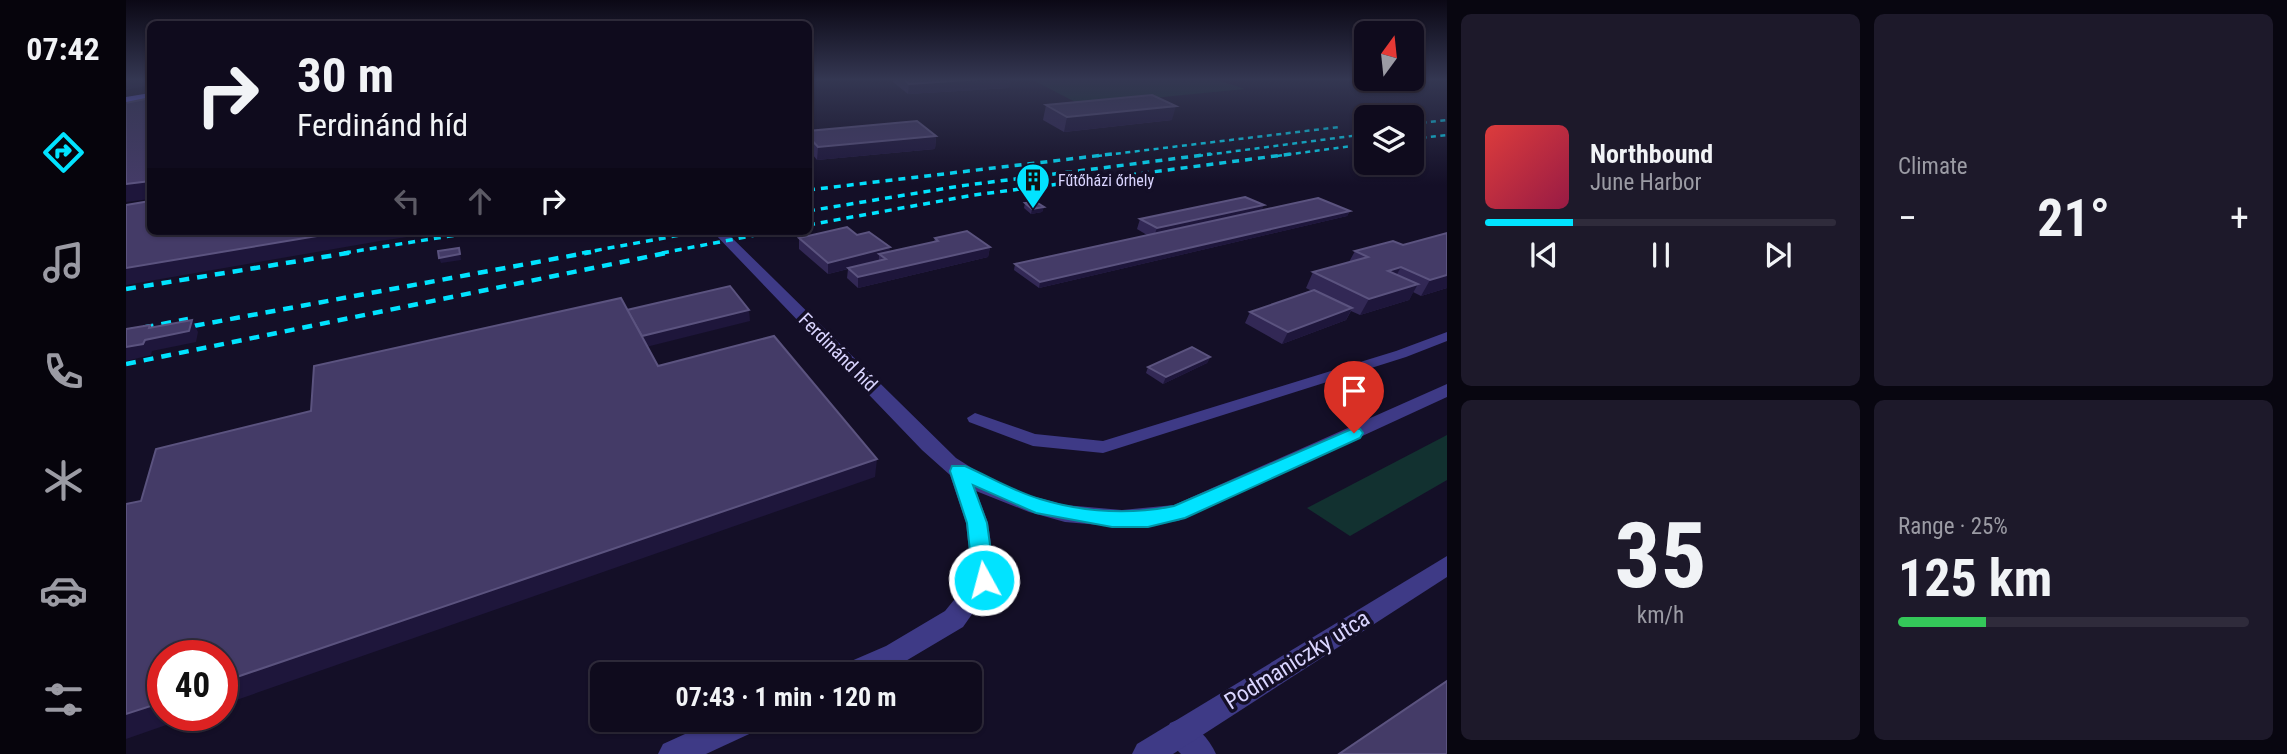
<!DOCTYPE html>
<meta charset="utf-8">
<style>
:root{--surface:#0f0b1d;--page:#1d192a;--text:#f1f3f6;--muted:#9b9ba4;--line:#2f2b3b;--accent:#01e3ff}
body{margin:0;font-family:"Roboto Condensed",sans-serif;background:var(--page);color:var(--text);height:100vh;display:flex;flex-direction:column;font-size:26px;white-space:nowrap}
*{box-sizing:border-box;margin:0}
p{font-size:23px;color:var(--muted)}
.icon{flex:none;width:38px;height:38px;fill:none;stroke:currentColor;stroke-width:2;stroke-linecap:round;stroke-linejoin:round}
.map{position:relative;flex:1;overflow:hidden}
.sheet{display:flex;flex-direction:column;gap:14px;padding:14px;background:#080610;width:840px}
.sheet>*{flex:none}
.guide{position:absolute;left:21px;top:21px;width:665px;height:214px;border-radius:10px;box-shadow:0 2px 5px #0004,0 0 0 2px var(--line);background:#0f0b1d;color:var(--text);overflow:hidden}
.needle{width:46px;rotate:15deg}
.buttons{position:absolute;left:1228px;top:21px;display:grid;gap:14px}
.buttons a{display:grid;place-items:center;width:70px;height:70px;border-radius:10px;background:var(--surface);box-shadow:0 2px 5px #0004,0 0 0 2px var(--line);font-size:35px}
.speed{position:absolute;left:21px;top:640px;display:flex;gap:14px;font-size:35px;font-weight:700;text-align:center}
.speed>*{display:grid;place-content:center;width:91px;height:91px;border-radius:50%;background:var(--surface);box-shadow:0 2px 5px #0004,0 0 0 2px var(--line);line-height:1}
.speed .limit{border:10px solid #d22;background:#fff;color:#111}
.pin{position:absolute;display:grid;place-items:center;width:60px;height:60px;color:#fff;margin:-72px -30px;border-radius:50% 50% 50% 0;rotate:-45deg;box-shadow:0 0 7px #0007}
.pin .icon{rotate:45deg}
.me{position:absolute;width:77px;margin:-38px;rotate:353deg;stroke-linejoin:round;filter:drop-shadow(0 0 5px #0008)}
.turn{display:flex;align-items:center;gap:24px;height:147px;padding:0 35px;font-size:32px}
.turn .icon{width:91px;height:91px;stroke-width:2.5}
.turn b{display:block;font-size:49px;line-height:60px}
.lanes{display:flex;align-items:center;height:66px;padding:0 35px;background:#0003;justify-content:center;gap:35px;direction:ltr}
.lanes .off{opacity:.35}
.big{font-size:52px;font-weight:700;line-height:1.1}
.sheet .widget{flex:1;display:flex;flex-direction:column;justify-content:center;gap:10px;min-width:0;padding:0 24px;border-radius:10px;background:var(--page)}
.sheet .dial{align-items:center;gap:0}
.dial b{font-size:91px;line-height:1}
.song{display:flex;align-items:center;gap:21px}
.cover{width:84px;height:84px;border-radius:10px;background:linear-gradient(135deg,hsl(0 70% 55%),hsl(340 70% 35%))}
.played{height:7px;border-radius:4px;background:linear-gradient(90deg,var(--accent) 25%,var(--line) 25%)}
.keys{display:flex;justify-content:space-around;direction:ltr}
.heat{display:flex;justify-content:space-between;align-items:center;font-size:38px;direction:ltr}
.charge{height:10px;border-radius:5px;background:linear-gradient(90deg,#34c759 25%,var(--line) 0)}
.sheet .tiles{flex:1;display:grid;gap:14px;grid-template-columns:repeat(2,1fr)}
.trip{position:absolute;left:464px;top:662px;width:392px;height:70px;border-radius:10px;background:var(--surface);box-shadow:0 2px 5px #0004,0 0 0 2px var(--line);font-weight:700;line-height:70px;text-align:center}
main{display:flex;flex:1;min-height:0}
.menu{display:flex;flex-direction:column;width:126px;justify-content:space-around;align-items:center;background:#06040c;color:var(--muted)}
.menu .icon{width:49px;height:49px}
.menu .active{color:var(--accent)}
.menu b{font-size:32px;color:var(--text)}
.map>svg:first-child{display:block}
.green{fill:#123130}
.lines{fill:none;stroke-linecap:round;stroke-linejoin:round}
.service{fill:#3e3a86;fill-rule:evenodd}
.minor{fill:#3e3a86;fill-rule:evenodd}
.tertiary{fill:#3e3a86;fill-rule:evenodd}
.secondary{fill:#716cff;fill-rule:evenodd}
.rail-far2{stroke:#01e3ff;stroke-width:2.5;stroke-dasharray:5 4.5;stroke-linecap:butt}
.rail-far1{stroke:#01e3ff;stroke-width:3.5;stroke-dasharray:7 6;stroke-linecap:butt}
.rail{stroke:#01e3ff;stroke-width:4.5;stroke-dasharray:10 8;stroke-linecap:butt}
.wall{fill:#322855}
.shaded-wall{fill:#1e163b}
.building{fill:#443b67;stroke:#5b537f;stroke-width:2}
.route{fill:#01e3ff;stroke:#0194a6;stroke-width:2}
.labels{text-anchor:middle;dominant-baseline:central;stroke-width:7;stroke-linejoin:round;paint-order:stroke}
.far-poi-label{font-size:16px;fill:#dad5ff;stroke:#140f27;text-anchor:start}
.street-label{font-size:19px;fill:#dad5ff;stroke:#140f27}
.near-street-label{font-size:23px;fill:#dad5ff;stroke:#140f27}
</style>
<main>
<nav class="menu">
<b>07:42</b>
<svg class="icon active" aria-label="directions" viewBox="0 0 24 24"><path d="M12 3l9 9-9 9-9-9zM9 14v-3h6M13 9l2 2-2 2"/></svg>
<svg class="icon" aria-label="music" viewBox="0 0 24 24"><path d="M9 18V5l10-2v13"/><circle cx="6" cy="18" r="3"/><circle cx="16" cy="16" r="3"/></svg>
<svg class="icon" aria-label="phone" viewBox="0 0 24 24"><path d="M5 4h4l2 5-3 2q2 4 5 5l2-3 5 2v4C11 20 4 13 5 4z"/></svg>
<svg class="icon" aria-label="climate" viewBox="0 0 24 24"><path d="M12 3v18M4 7l16 10M4 17L20 7"/></svg>
<svg class="icon" aria-label="car" viewBox="0 0 24 24"><path d="M5 17H2v-5l4-1 3-4h7l3 4 3 1v5h-3M9 17h6M6 11h13"/><circle cx="7" cy="17" r="2"/><circle cx="17" cy="17" r="2"/></svg>
<svg class="icon" aria-label="filters" viewBox="0 0 24 24"><path d="M4 7h16M4 17h16"/><circle cx="9" cy="7" r="2"/><circle cx="15" cy="17" r="2"/></svg>
</nav>
<div class="map">
<svg width="1321" height="754" viewBox="0 0 1321 754">
<rect width="100%" height="100%" fill="#140f27"/>
<!-- green -->
<g class="green">
<path d="M905,79H1088L1119,89L955,105Z"/>
<path d="M1321,435V480L1224,536L1181,508Z"/>
</g>
<g class="lines">
<!-- service -->
<path class="service" d="M1321,332V341L1280,357L977,453L907,446L843,422L841,418L849,413L909,434L977,441L1270,351Z"/>
<!-- minor -->
<path class="minor" d="M1054,719C1070,725 1083,738 1090,754H1055L1044,743L1040,733L1044,723Z"/>
<!-- tertiary -->
<g class="tertiary">
<path d="M586,231H599L830,458L865,480L891,492L939,505L996,510L1048,505L1321,384V397L1052,521L996,527L939,522L903,512L850,491L862,523L870,580L837,627L778,662L754,674H712L716,665L760,646L819,611L846,578L840,523L824,475L796,450Z"/>
<path d="M1321,556V577L1047,754H1006L1011,744Z"/>
<path d="M592,719H638L634,729L580,754H532L537,744Z"/>
</g>
<!-- secondary -->
<path class="secondary" d="M24,93V98L0,103V97Z"/>
<!-- rail-far2 -->
<g class="rail-far2">
<path d="M1286,124L1321,120"/>
<path d="M1286,139L1321,135"/>
<path d="M971,156L1213,127"/>
<path d="M1072,156L1241,134"/>
<path d="M1151,156L1241,144"/>
</g>
<!-- rail-far1 -->
<g class="rail-far1">
<path d="M682,190L986,154"/>
<path d="M682,211L834,186L1085,154"/>
<path d="M682,225L848,195L1165,154"/>
<path d="M218,253L355,231"/>
<path d="M456,253L576,231"/>
<path d="M536,253L651,231"/>
</g>
<!-- rail -->
<g class="rail">
<path d="M0,289L228,252"/>
<path d="M51,329L465,252"/>
<path d="M0,331L62,319"/>
<path d="M0,364L545,252"/>
</g>
</g>
<!-- wall -->
<g class="wall">
<path d="M768,79H884L883,88L782,94L767,82Z"/>
<path d="M920,105L1046,120L938,132L917,120Z"/>
<path d="M682,131L810,136L809,149L691,160L682,149Z"/>
<path d="M899,203L918,207L916,212L905,214L898,208Z"/>
<path d="M1136,210L1224,211L1221,216L913,288L888,270L889,264L1021,235L1011,229L1014,219Z"/>
<path d="M1321,233V288L1295,296L1287,292L1283,300L1234,315L1225,311L1220,320L1156,344L1119,323L1124,312L1186,291L1180,288L1187,272L1223,262L1229,251L1277,245Z"/>
<path d="M731,235L764,251L808,242L809,238L864,247L862,257L732,288L721,278L722,269L702,274L673,249V238Z"/>
<path d="M1084,357L1081,363L1037,384L1020,373L1022,367Z"/>
</g>
<!-- shaded-wall -->
<g class="shaded-wall">
<path d="M0,79H24V85L0,90Z"/>
<path d="M856,79H884L883,88L782,94L783,84Z"/>
<path d="M1050,106L1046,120L938,132L941,117Z"/>
<path d="M810,136L809,149L691,160L692,147Z"/>
<path d="M24,181V199L0,202V184Z"/>
<path d="M1138,205L1134,215L1027,239L1031,228Z"/>
<path d="M918,207L916,212L905,214L906,209Z"/>
<path d="M1224,211L1221,216L913,288L914,282Z"/>
<path d="M221,231H321L254,241L0,285V268Z"/>
<path d="M764,247L763,258L753,254V261L702,274V263Z"/>
<path d="M864,247L862,257L732,288V277Z"/>
<path d="M333,248L335,260L315,263L313,258Z"/>
<path d="M1275,267L1266,283L1262,271Z"/>
<path d="M1321,275V288L1295,296L1304,280Z"/>
<path d="M1292,284L1283,300L1234,315L1243,299Z"/>
<path d="M1226,308L1220,320L1156,344L1162,332Z"/>
<path d="M623,310L624,321L516,348L514,337Z"/>
<path d="M66,320L72,332L70,342L26,351L25,355L0,361V347L23,328L24,325L31,336Z"/>
<path d="M1084,357L1081,363L1037,384L1040,377Z"/>
<path d="M751,459L749,477L96,705V682Z"/>
<path d="M37,702V716H66L0,739V714Z"/>
</g>
<!-- building -->
<g class="building">
<path d="M778,79H856L783,84Z"/>
<path d="M1026,95L1050,106L941,117L920,105Z"/>
<path d="M24,98V181L0,184V103Z"/>
<path d="M791,121L810,136L692,147L682,136V131Z"/>
<path d="M1119,197L1138,205L1031,228L1014,219Z"/>
<path d="M1192,198L1224,211L914,282L889,264Z"/>
<path d="M24,201V231H221L0,268V205Z"/>
<path d="M910,202L918,207L906,209L899,203Z"/>
<path d="M721,227L731,235L743,232L764,247L702,263L673,238Z"/>
<path d="M841,231L864,247L732,277L722,268L760,259L753,254L812,241L809,238Z"/>
<path d="M1321,233V275L1304,280L1275,267L1262,271L1292,284L1243,299L1187,272L1242,257L1229,251L1267,241L1277,245Z"/>
<path d="M333,248L334,254L313,258L312,251Z"/>
<path d="M604,286L623,310L516,336L501,310Z"/>
<path d="M1188,290L1226,308L1162,332L1124,312Z"/>
<path d="M495,298L532,366L648,336L751,459L96,682V656H37V702L0,714V504L15,501L30,449L185,411L188,366Z"/>
<path d="M66,320L63,331L19,340L17,344L0,347V329L24,325L23,328Z"/>
<path d="M1066,347L1084,357L1040,377L1022,367Z"/>
<path d="M1321,681V754H1213Z"/>
</g>
<!-- sky -->
<linearGradient id="sky" x2="0" y2="1"><stop stop-color="#0b0815"/><stop offset="0.43" stop-color="#343752"/><stop offset="1" stop-color="#343752" stop-opacity="0"/></linearGradient>
<rect width="1321" height="185" fill="url(#sky)"/>
<!-- route -->
<path class="route" d="M1228,428L1234,429L1237,433L1234,438L1059,518L1022,527H986L910,513L847,485L861,523L869,580L866,587L858,589L851,587L847,580L841,523L824,471L826,466H839C864,477 889,492 914,499C957,512 1004,515 1048,506Z"/>
<!-- icons -->
<defs>
<g id="building-pin" transform="scale(1.75)"><path d="M0 17L-7.5 6A9.5 9.5 0 1 1 7.5 6Z" fill="#01e3ff" stroke="#140f27"/><path d="M-4-6H4V6H1V3H-1V6H-4ZM-2.5-4.3h1.7v1.8h-1.7ZM.8-4.3h1.7v1.8H.8ZM-2.5-1h1.7V.8h-1.7ZM.8-1h1.7V.8H.8Z" fill="#111"/></g>
</defs>
<g fill-rule="evenodd">
<use href="#building-pin" x="907" y="180"/>
</g>
<g class="labels">
<!-- far-poi labels -->
<g class="far-poi-label">
<text x="932" y="180">Fűtőházi őrhely</text>
</g>
<!-- street labels -->
<g class="street-label">
<text transform="translate(712 352) rotate(45)">Ferdinánd híd</text>
</g>
<!-- near-street labels -->
<g class="near-street-label">
<text transform="translate(1171 660) rotate(-32)">Podmaniczky utca</text>
</g>
</g>
</svg>
<div class="buttons">
<a><svg class="needle" viewBox="-14 -14 28 28"><path d="M0-13l5 13h-10z" fill="#e53935"/><path d="M0 13l5-13h-10z" fill="#9b9ba4"/></svg></a>
<a><svg class="icon" aria-label="layers" viewBox="0 0 24 24"><path d="M12 4l9 5-9 5-9-5zM3 14l9 5 9-5"/></svg></a>
</div>
<div class="speed"><div class="limit">40</div></div>
<div class="pin" style="left:1228px;top:433px;background:#d93025"><svg class="icon" aria-label="arrive" viewBox="0 0 24 24"><path d="M6 21V4h12l-3 4 3 4H6"/></svg></div>
<svg class="me" style="left:858px;top:580px" viewBox="-20 -20 40 40"><circle r="17" fill="#01e3ff" stroke="#fff" stroke-width="3"/><path d="M0-11L8 9 0 5-8 9z" fill="#fff"/></svg>
<div class="trip">07:43 · 1 min · 120 m</div>
<div class="guide">
<div class="turn"><svg class="icon" aria-label="right" viewBox="0 0 24 24"><path d="M7 20v-9h11M14 6l5 5-5 5"/></svg><div><b>30 m</b>Ferdinánd híd</div></div>
<div class="lanes"><svg class="icon off" aria-label="left" viewBox="0 0 24 24"><path d="M17 20v-9H6M10 6l-5 5 5 5"/></svg><svg class="icon off" aria-label="ahead" viewBox="0 0 24 24"><path d="M12 20V5M6 11l6-6 6 6"/></svg><svg class="icon" aria-label="right" viewBox="0 0 24 24"><path d="M7 20v-9h11M14 6l5 5-5 5"/></svg></div>
</div>
</div>
<section class="sheet">
<div class="tiles">
<div class="widget">
<div class="song"><i class="cover"></i><div><b>Northbound</b><p>June Harbor</p></div></div>
<div class="played"></div>
<div class="keys"><svg class="icon" aria-label="previous" viewBox="0 0 24 24"><path d="M18 5L8 12l10 7zM5 5v14"/></svg><svg class="icon" aria-label="pause" viewBox="0 0 24 24"><path d="M8 5v14M16 5v14"/></svg><svg class="icon" aria-label="next" viewBox="0 0 24 24"><path d="M6 5l10 7-10 7zM19 5v14"/></svg></div>
</div>
<div class="widget"><p>Climate</p>
<div class="heat"><a>−</a><b class="big">21°</b><a>+</a></div>
</div>
<div class="widget dial"><b>35</b><p>km/h</p></div>
<div class="widget"><p>Range · 25%</p><b class="big">125 km</b><div class="charge"></div></div>
</div>
</section>
</main>
